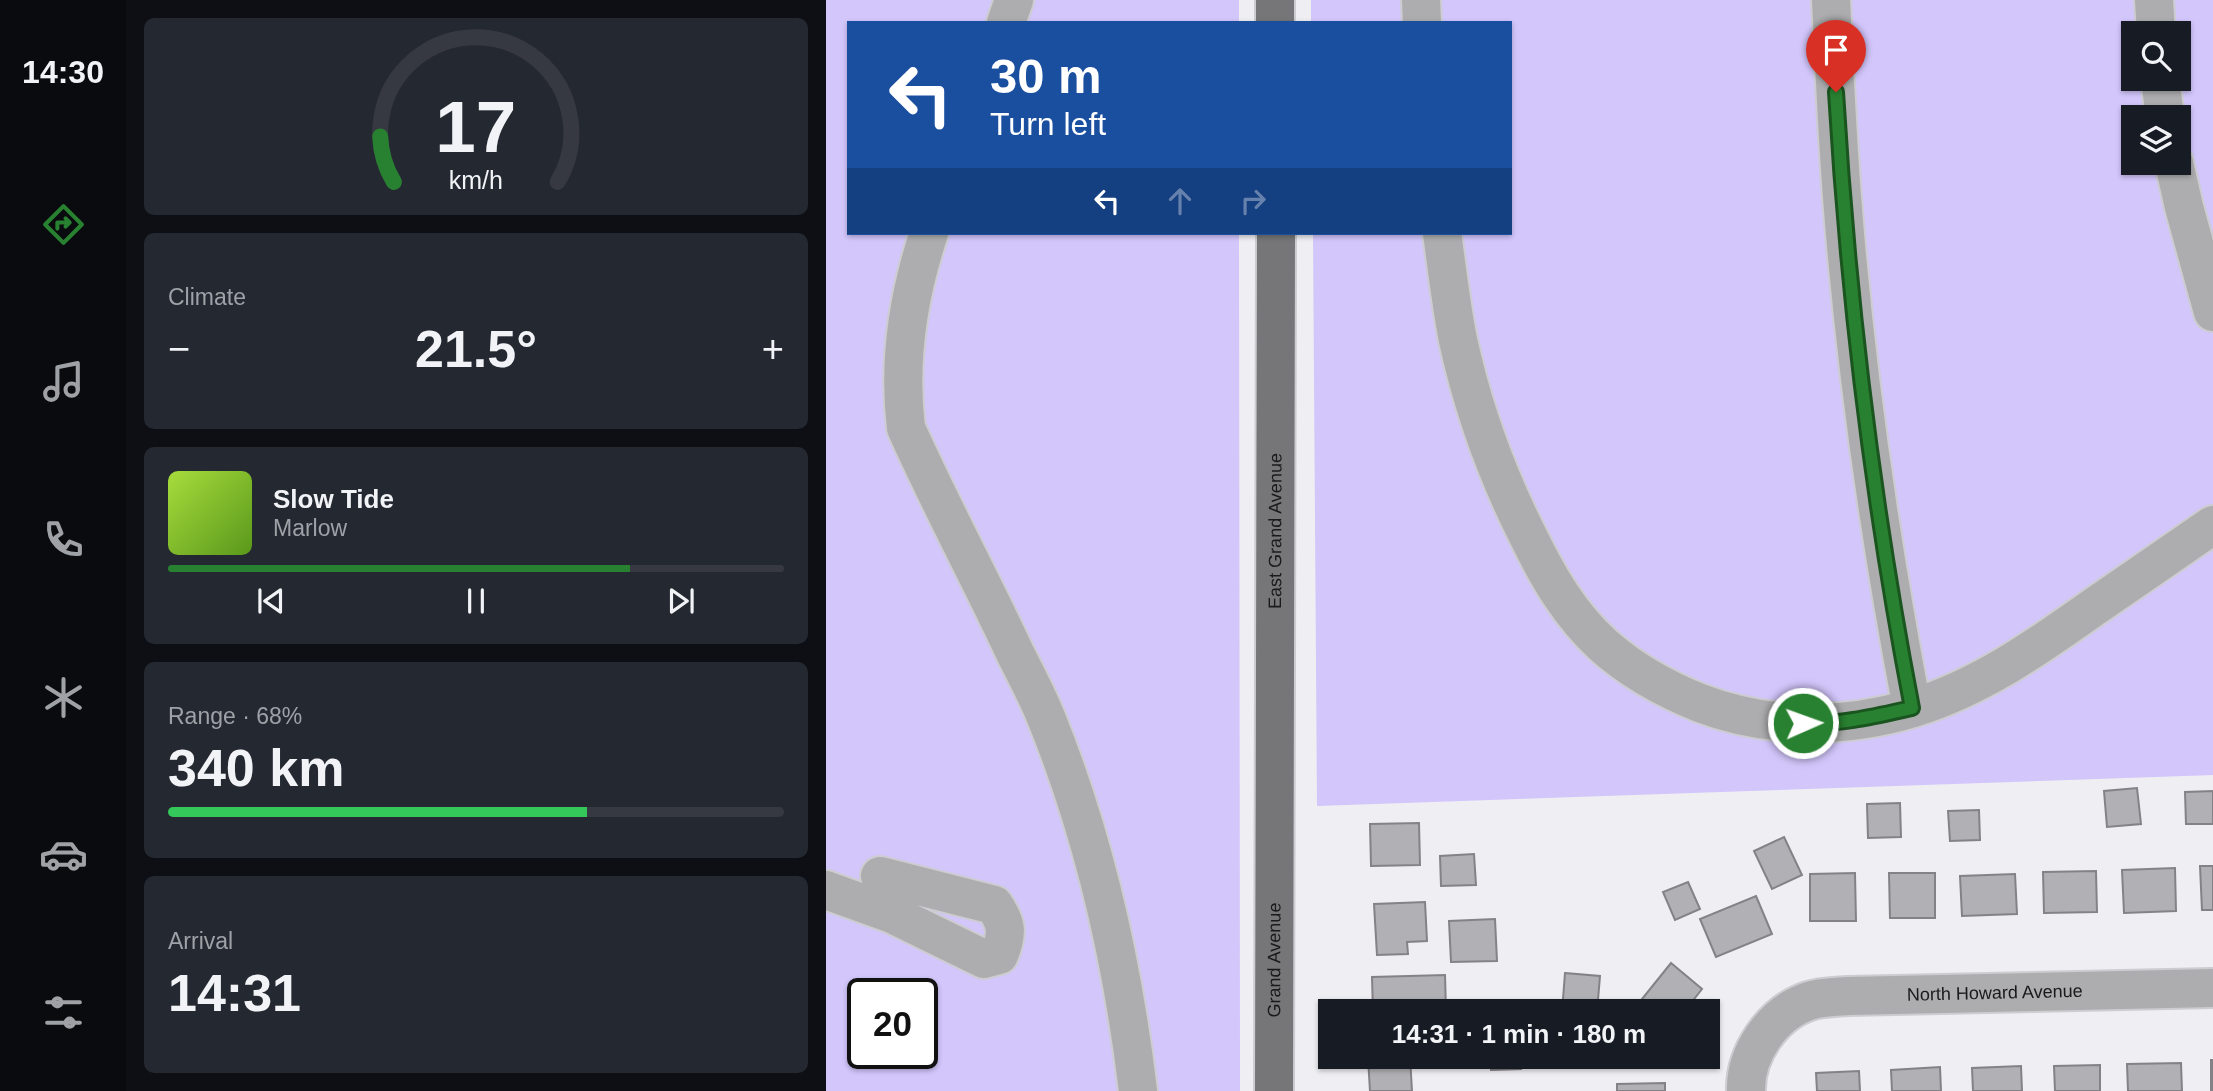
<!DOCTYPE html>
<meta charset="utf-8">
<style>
:root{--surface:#171b24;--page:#242831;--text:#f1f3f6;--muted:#9ea1a6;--line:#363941;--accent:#288130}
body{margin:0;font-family:Arial,sans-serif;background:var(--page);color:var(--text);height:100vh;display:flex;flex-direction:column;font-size:26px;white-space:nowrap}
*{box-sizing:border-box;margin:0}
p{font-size:23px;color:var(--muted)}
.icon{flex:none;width:38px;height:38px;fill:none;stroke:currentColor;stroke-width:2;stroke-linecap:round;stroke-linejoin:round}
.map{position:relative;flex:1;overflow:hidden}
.panel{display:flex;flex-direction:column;gap:18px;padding:18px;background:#0d0f14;width:700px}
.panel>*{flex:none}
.top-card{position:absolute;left:21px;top:21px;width:665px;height:214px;border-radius:0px;box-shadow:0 2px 5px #0004;background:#1a4fa0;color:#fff;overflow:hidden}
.buttons{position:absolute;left:1295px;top:21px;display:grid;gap:14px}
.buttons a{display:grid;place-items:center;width:70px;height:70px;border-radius:0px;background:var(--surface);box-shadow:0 2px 5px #0004;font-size:35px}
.speed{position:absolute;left:21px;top:978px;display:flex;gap:14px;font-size:35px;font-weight:700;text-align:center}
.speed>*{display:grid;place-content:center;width:91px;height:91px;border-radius:50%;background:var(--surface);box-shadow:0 2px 5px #0004;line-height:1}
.speed .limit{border:4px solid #111;border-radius:10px;background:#fff;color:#111}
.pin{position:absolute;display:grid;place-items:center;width:60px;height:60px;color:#fff;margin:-72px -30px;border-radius:50% 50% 50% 0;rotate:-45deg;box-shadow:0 0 7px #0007}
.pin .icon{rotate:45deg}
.me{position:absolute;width:77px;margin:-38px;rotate:88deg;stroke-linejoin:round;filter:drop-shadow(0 0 5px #0008)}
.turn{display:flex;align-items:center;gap:24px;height:147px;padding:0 28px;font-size:32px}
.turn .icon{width:91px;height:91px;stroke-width:2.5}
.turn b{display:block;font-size:49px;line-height:60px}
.lanes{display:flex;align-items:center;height:66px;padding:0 28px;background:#0003;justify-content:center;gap:35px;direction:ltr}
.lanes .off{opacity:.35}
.big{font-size:52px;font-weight:700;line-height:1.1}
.panel .card{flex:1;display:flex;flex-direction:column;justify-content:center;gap:10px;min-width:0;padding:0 24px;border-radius:10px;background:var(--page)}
.panel .dial{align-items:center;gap:0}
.dial svg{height:182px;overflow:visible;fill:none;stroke:var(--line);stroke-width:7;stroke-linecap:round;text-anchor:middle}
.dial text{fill:var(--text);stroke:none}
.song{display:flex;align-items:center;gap:21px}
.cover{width:84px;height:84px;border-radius:10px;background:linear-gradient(135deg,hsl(80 70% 55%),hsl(90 70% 35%))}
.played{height:7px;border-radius:4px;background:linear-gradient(90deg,var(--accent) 75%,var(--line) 75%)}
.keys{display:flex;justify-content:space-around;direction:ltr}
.heat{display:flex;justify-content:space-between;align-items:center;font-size:38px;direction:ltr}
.charge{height:10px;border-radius:5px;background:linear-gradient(90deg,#34c759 68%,var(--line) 0)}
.trip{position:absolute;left:492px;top:999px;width:402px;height:70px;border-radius:0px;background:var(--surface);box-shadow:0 2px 5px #0004;font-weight:700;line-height:70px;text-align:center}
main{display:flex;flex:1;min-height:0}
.menu{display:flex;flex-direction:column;width:126px;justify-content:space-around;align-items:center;background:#090b0e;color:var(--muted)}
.menu .icon{width:49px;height:49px}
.menu .selected{color:var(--accent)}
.menu b{font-size:32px;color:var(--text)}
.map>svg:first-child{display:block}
.green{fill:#d2c6fb;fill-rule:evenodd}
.building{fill:#b1b0b4;stroke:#838286;stroke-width:2}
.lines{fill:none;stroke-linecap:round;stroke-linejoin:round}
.minor-casing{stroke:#cdccd0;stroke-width:42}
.major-casing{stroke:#cdccd0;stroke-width:42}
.minor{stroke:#adadaf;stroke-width:38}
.major{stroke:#767679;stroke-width:38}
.route-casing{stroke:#1a541f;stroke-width:18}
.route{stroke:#288130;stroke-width:12}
.labels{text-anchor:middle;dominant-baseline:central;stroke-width:6;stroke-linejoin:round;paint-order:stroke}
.street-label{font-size:18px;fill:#1a1a1b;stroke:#fcfcff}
</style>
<main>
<nav class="menu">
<b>14:30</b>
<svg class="icon selected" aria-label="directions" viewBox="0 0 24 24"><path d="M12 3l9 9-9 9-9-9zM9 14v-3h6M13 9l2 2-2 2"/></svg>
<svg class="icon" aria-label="music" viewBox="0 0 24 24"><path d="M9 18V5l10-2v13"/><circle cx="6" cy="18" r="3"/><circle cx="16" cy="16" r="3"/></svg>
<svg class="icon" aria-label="phone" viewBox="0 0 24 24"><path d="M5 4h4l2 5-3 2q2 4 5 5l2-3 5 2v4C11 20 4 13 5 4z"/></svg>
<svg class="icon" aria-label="climate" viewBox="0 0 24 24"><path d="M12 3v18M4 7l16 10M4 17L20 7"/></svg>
<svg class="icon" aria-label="car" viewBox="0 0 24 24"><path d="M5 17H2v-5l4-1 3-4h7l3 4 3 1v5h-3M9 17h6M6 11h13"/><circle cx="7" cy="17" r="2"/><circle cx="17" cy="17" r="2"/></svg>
<svg class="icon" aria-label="filters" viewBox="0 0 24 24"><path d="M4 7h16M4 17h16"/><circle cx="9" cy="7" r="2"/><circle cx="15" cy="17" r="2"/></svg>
</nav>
<section class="panel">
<div class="card dial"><svg viewBox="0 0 100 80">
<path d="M14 69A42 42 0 1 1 86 69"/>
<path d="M14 69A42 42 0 0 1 8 49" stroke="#288130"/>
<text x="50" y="56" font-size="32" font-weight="700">17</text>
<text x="50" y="72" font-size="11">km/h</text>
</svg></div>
<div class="card"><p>Climate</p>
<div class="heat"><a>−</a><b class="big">21.5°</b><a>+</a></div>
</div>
<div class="card">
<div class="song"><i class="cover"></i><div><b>Slow Tide</b><p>Marlow</p></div></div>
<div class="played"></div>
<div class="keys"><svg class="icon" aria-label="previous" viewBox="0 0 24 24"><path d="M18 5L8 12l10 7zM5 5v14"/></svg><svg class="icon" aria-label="pause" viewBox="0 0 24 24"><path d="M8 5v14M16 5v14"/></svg><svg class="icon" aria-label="next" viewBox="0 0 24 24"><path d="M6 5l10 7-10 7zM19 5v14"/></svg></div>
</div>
<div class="card"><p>Range · 68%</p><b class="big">340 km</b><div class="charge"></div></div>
<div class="card"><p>Arrival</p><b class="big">14:31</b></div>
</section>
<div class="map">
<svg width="1387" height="1091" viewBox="0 0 1387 1091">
<rect width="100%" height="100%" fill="#efeef3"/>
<!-- green -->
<g class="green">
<path d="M0,0H413V23H23V233H413L414,1091H0ZM37,994H96V1054H37Z"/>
<path d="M485,0H1387V775L491,806L487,233H684V23H485ZM1307,33H1353V79H1307ZM1307,117H1353V163H1307Z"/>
</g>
<!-- building -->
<g class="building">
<path d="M1311,788L1315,824L1281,827L1278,791Z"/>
<path d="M1387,791V824H1360L1359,792Z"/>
<path d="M1074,803L1075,837L1042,838L1041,804Z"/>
<path d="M1153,810L1154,840L1124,841L1122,811Z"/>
<path d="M593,823L594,865L545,866L544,824Z"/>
<path d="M958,837L976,875L946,889L928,851Z"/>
<path d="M648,854L650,885L615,886L614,856Z"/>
<path d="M1374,866H1387V910H1376Z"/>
<path d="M1349,868L1350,911L1298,913L1296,870Z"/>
<path d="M1270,871L1271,912L1218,913L1217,872Z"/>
<path d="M1029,873L1030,921H984V874Z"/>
<path d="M1063,873H1109V918H1064Z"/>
<path d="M1189,874L1191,914L1136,916L1134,876Z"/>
<path d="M862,882L874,909L849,920L837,892Z"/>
<path d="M930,896L946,934L890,957L874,919Z"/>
<path d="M599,902L601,941L581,942L582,954L551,955L548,904Z"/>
<path d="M669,919L671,961L625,962L623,921Z"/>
<path d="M845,963L876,989L858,1012H820L812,1004Z"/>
<path d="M739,973L774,976L771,1012H736Z"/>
<path d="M619,975L620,1012H547L546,977Z"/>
<path d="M705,1003V1012H661V1005Z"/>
<path d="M584,1057L586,1091H544L542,1058Z"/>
<path d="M665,1057H694L695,1069L665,1070Z"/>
<rect x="1385" y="1060" width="2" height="31"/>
<path d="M1355,1063L1356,1091H1302L1301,1064Z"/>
<path d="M1274,1065V1091H1229L1228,1066Z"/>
<path d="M1195,1066L1196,1091H1147L1146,1068Z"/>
<path d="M1114,1067L1115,1091H1066L1065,1070Z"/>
<path d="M1033,1071L1034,1091H991L990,1073Z"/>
<path d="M839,1083V1091H791V1084Z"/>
</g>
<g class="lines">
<!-- minor casing -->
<g class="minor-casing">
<g id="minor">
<path d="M595,0L596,23"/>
<path d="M1005,0C1008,66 1011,131 1016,197C1029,368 1054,540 1086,708"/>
<path d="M1328,0L1330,33"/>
<path d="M180,23L188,0"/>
<path d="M1334,79L1339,117"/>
<path d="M1348,163L1358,207L1387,312"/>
<path d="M103,233C82,296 72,362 80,428C114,504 154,578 189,653C200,675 212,697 221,720C269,839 297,965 312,1091"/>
<path d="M616,233C621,268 625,305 632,340C647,409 671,475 703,538C722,577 744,615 777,645C805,670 839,689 874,703C942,729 1018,729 1087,708C1153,688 1210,648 1265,609C1306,581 1346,553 1387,525"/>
<path d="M0,890L66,914L158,959L173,955C182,933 181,924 168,905L54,876"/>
<path id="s1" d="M920,1091C919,1053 947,1013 983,1001C995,997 1010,997 1022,996L1387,988"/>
</g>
</g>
<!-- major casing -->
<g class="major-casing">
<g id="major">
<path d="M449,0V23"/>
<path id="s2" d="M448,1091L450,233"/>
</g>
</g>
<!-- minor -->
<use href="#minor" class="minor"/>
<!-- major -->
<use href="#major" class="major"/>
</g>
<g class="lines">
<!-- route casing -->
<g class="route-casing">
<path id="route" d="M977,723C1014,725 1050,716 1086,708C1047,505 1022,299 1010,92"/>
</g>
<!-- route -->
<use href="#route" class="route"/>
</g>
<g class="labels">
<!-- street labels -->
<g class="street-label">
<text stroke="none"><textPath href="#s2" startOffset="560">East Grand Avenue</textPath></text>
<text stroke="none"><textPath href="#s2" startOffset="131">Grand Avenue</textPath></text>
<text stroke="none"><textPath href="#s1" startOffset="303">North Howard Avenue</textPath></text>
</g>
</g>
</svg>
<div class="buttons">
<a><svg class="icon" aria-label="search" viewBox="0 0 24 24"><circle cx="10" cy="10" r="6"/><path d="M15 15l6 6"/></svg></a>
<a><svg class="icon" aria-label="layers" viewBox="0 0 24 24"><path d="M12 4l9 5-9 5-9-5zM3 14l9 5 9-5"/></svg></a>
</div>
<div class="speed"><div class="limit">20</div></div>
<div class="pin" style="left:1010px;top:92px;background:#d93025"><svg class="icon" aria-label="arrive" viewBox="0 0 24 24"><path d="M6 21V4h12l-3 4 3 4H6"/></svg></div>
<svg class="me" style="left:977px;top:723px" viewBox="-20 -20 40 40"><circle r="17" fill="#288130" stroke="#fff" stroke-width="3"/><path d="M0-11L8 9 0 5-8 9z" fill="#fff"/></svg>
<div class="trip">14:31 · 1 min · 180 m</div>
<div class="top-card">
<div class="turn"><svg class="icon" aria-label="left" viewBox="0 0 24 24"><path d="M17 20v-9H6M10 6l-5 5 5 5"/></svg><div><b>30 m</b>Turn left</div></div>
<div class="lanes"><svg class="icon" aria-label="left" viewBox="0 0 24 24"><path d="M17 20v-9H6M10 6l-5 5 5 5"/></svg><svg class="icon off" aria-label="ahead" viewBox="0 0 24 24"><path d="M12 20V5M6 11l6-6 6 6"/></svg><svg class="icon off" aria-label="right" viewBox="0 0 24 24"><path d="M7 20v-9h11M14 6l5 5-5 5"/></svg></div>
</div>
</div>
</main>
